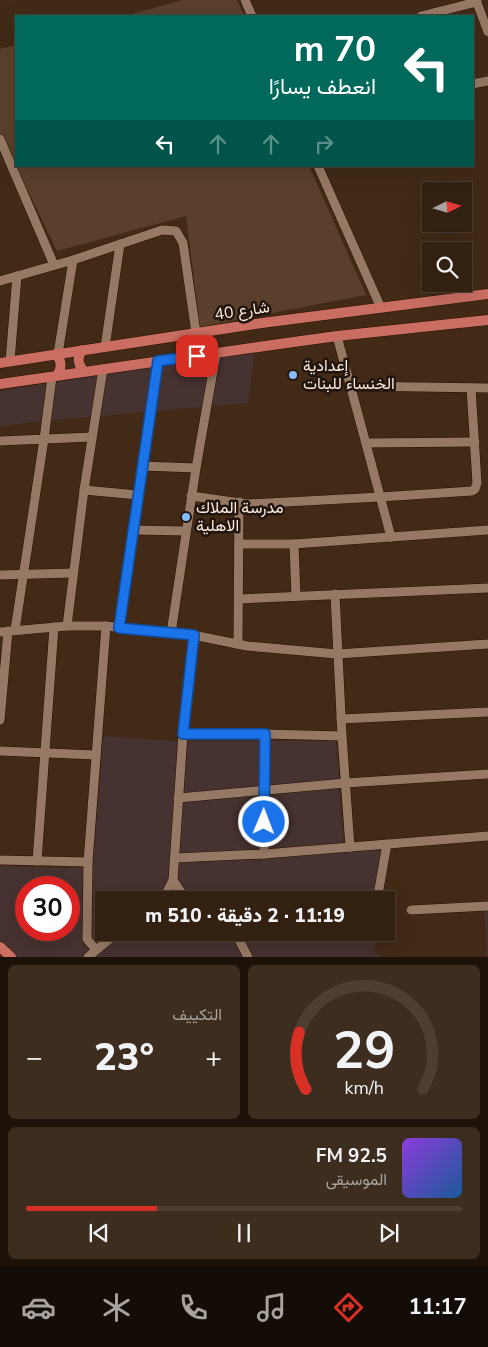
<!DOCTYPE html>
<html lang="ar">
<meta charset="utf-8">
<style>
:root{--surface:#322011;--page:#3d2d1f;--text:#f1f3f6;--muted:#a8a39f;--line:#4d3e31;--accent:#d93025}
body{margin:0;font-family:"Nunito Sans",Vazirmatn,sans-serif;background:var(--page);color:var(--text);direction:rtl;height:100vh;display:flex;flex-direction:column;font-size:19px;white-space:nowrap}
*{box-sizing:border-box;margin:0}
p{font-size:16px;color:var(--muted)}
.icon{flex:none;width:28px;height:28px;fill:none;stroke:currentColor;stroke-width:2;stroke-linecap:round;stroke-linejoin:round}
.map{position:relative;height:957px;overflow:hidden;direction:ltr}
.side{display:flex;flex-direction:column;gap:8px;padding:8px;background:#1c1209;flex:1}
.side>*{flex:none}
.hud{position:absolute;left:15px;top:15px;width:459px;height:152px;border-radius:0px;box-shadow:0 5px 20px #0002,0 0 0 1px var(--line);direction:rtl;background:#00695c;color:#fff;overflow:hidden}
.needle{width:32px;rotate:85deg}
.controls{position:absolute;left:422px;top:182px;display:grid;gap:10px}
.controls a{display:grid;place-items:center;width:50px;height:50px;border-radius:0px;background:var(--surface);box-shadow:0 5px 20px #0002,0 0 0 1px var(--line);font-size:25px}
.speed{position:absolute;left:15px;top:876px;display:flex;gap:10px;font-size:25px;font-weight:700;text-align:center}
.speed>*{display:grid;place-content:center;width:65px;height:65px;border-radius:50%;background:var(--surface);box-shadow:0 5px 20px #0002,0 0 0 1px var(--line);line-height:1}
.speed .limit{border:8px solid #d22;background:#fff;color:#111}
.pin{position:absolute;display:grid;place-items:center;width:42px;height:42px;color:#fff;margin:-21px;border-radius:10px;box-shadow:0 2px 8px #0006}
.me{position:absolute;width:55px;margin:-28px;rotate:1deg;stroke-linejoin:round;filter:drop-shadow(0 0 4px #0008)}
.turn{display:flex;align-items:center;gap:18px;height:105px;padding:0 15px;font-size:22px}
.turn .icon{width:65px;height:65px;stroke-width:2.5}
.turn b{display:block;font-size:35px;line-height:42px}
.lanes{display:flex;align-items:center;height:48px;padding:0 15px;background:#0003;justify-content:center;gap:25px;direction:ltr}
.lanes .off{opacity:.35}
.big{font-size:38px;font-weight:800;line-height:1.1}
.side .tile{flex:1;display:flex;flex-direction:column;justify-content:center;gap:8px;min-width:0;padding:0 18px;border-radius:8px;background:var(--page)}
.side .dial{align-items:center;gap:0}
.dial svg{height:130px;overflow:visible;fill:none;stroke:var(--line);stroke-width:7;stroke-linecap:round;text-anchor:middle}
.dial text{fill:var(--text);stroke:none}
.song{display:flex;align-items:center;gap:15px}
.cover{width:60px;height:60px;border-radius:8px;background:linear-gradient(135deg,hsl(270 70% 55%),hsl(210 70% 35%))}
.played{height:5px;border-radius:2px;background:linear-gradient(90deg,var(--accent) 30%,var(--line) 30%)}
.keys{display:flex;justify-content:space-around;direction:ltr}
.heat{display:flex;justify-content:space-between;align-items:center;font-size:28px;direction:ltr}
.side .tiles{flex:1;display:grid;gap:8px;grid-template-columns:1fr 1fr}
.tile:last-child{grid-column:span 2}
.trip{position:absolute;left:95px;top:891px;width:300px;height:50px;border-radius:0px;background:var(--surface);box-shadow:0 5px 20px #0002,0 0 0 1px var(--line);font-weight:800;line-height:50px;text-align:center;direction:rtl}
.menu{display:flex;height:80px;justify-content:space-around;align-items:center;background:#140d07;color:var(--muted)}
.menu .icon{width:35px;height:35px}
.menu .current{color:var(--accent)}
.menu b{font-size:22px;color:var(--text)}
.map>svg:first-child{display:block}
.commercial{fill:#463230;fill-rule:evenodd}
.building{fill:#5a402c}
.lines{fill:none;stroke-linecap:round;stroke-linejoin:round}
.minor-casing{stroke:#281201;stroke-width:10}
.major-casing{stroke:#281201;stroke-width:11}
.minor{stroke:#967964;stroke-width:9}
.major{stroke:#ca6e62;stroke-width:10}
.route-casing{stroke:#114b97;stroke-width:12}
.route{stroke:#1a73e8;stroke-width:9}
.poi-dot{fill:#88bbfc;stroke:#21150d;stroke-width:2}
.labels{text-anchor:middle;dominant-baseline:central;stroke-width:5;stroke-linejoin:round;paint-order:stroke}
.street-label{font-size:16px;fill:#fcece0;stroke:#21150d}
.poi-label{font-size:16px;fill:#fcece0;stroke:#21150d;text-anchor:start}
</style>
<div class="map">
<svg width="488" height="957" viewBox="0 0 488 957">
<rect width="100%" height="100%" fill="#422a17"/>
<!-- commercial -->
<g class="commercial">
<path d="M255,351L248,403L32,422L0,427V391Z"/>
<path d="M103,736L175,741H336L344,852L391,849L383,900H104V932L377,933L374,952L383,957H15L0,943V866L93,868ZM26,888H69V930H26Z"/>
<path d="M484,909H488V957H487Z"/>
</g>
<!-- building -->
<g class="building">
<path d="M183,0H237L244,16H125Z"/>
<path d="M16,45V166H309L366,295L200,327L186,216L57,251L0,133V49Z"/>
</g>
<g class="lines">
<!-- minor casing -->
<g class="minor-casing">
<g id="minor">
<path d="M245,0L252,16"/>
<path d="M476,0L488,32"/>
<path d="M421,16L477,2"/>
<path d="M472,84L488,81"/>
<path d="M0,139L54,265"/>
<path d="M318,166L381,308"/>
<path d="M0,281L73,260L162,230L176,231L183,243L196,333"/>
<path d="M337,336L391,537"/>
<path d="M105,347L120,244"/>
<path d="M58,354L73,260"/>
<path d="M10,361L17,276"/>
<path d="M351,386L488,388"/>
<path d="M0,441L92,437"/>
<path d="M366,443L475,442"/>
<path d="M142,466L196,468"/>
<path d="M84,490L138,495"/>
<path d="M191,496L248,504L380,497L472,491L475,489L477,483L471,388"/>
<path d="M133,530L186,531"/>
<path d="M239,544H294L488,530"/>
<path d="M294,544L296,596"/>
<path d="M0,575L73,573"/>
<path d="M335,594L342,736L350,847"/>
<path d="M239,599L488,588"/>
<path d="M67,626L84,490L103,369"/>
<path d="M119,628L158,361"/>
<path d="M15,630L44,439L52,377"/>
<path d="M0,632L67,626H106L193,635L247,646L337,654L488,644"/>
<path d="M171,633L196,468L216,354"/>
<path d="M238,644L239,502"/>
<path d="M341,719L488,712"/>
<path d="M0,720L8,631"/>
<path d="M183,734H265L342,736"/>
<path d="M0,751L96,755"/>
<path d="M178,798L345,783L488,774"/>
<path d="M264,854L265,734"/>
<path d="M175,858L264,854L488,836"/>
<path d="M0,860L88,862"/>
<path d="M37,861L54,627"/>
<path d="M173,880L186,900"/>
<path d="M157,900L167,892L173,880L183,734L193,635"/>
<path d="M377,900L387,844"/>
<path d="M411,910L488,906"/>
<path d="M235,932L248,957"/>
<path d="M96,950L87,939L88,862L106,626"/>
<path d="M88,957L118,932"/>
</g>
</g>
<!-- major casing -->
<g class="major-casing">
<g id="major">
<path d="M83,350C76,357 78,364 84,372"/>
<path d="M56,354C62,362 62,367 57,376"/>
<path d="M0,363L262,323L488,294"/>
<path d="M0,384L265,346L337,336L488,320"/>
<path d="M0,947L11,957"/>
</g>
</g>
<!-- minor -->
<use href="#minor" class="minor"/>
<!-- major -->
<use href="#major" class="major"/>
</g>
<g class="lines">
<!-- route casing -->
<g class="route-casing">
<path id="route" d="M197,356L158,361L119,628L194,635L183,734H265L264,822"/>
</g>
<!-- route -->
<use href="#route" class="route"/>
</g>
<!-- markers -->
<g class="poi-dot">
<circle cx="293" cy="375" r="5"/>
<circle cx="186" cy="517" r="5"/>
</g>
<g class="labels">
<!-- street labels -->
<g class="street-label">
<text transform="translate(242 311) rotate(-8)">شارع 40</text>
</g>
<!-- poi labels -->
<g class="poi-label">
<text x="303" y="366">إعدادية<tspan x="303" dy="18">الخنساء للبنات</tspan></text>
<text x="196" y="508">مدرسة الملاك<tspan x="196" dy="18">الاهلية</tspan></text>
</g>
</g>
</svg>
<div class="controls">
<a><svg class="needle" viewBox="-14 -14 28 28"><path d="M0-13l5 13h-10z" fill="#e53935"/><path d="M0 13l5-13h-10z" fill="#a8a39f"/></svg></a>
<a><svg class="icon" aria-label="search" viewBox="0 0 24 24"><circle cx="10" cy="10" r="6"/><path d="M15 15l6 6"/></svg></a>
</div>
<div class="speed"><div class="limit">30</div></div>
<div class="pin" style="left:197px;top:356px;background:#d93025"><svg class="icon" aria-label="arrive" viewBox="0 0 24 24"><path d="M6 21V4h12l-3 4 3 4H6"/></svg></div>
<svg class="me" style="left:264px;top:822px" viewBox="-20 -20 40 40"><circle r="17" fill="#1a73e8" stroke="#fff" stroke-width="3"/><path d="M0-11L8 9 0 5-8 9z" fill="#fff"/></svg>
<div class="trip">11:19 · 2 دقيقة · 510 m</div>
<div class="hud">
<div class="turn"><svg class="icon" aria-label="left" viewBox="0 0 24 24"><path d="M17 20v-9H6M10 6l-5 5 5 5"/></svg><div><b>70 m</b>انعطف يسارًا</div></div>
<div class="lanes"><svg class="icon" aria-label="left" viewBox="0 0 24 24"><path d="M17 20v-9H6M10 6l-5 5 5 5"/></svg><svg class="icon off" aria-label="ahead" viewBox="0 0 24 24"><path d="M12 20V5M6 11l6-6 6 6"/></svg><svg class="icon off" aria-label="ahead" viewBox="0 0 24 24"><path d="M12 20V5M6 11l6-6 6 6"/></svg><svg class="icon off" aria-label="right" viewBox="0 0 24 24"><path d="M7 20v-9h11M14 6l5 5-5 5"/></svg></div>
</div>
</div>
<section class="side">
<div class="tiles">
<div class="tile dial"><svg viewBox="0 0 100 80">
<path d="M14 69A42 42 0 1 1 86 69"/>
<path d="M14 69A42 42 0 0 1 10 34" stroke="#d93025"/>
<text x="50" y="56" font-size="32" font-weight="700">29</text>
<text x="50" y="72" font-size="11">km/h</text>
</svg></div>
<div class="tile"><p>التكييف</p>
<div class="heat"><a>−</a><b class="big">23°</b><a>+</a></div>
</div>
<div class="tile">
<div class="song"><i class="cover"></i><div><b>92.5 FM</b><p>الموسيقى</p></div></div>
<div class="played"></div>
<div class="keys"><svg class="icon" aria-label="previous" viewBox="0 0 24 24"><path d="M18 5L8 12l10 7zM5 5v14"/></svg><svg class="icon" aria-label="pause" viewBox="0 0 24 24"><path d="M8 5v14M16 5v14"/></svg><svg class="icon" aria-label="next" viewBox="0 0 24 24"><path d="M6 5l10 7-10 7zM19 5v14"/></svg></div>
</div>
</div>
</section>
<nav class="menu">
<b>11:17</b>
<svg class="icon current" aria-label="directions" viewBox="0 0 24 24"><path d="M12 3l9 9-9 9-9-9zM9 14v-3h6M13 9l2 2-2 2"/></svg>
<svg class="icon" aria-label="music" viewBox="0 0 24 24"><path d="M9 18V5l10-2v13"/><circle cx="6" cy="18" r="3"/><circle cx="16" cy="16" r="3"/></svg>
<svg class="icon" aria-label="phone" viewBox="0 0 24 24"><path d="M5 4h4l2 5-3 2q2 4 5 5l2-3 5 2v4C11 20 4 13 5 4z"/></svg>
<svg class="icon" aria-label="climate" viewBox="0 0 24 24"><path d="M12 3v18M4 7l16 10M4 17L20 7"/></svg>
<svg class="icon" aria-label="car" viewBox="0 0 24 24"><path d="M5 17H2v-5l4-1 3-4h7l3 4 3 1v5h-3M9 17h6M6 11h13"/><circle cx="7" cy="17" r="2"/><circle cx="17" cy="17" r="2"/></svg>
</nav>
